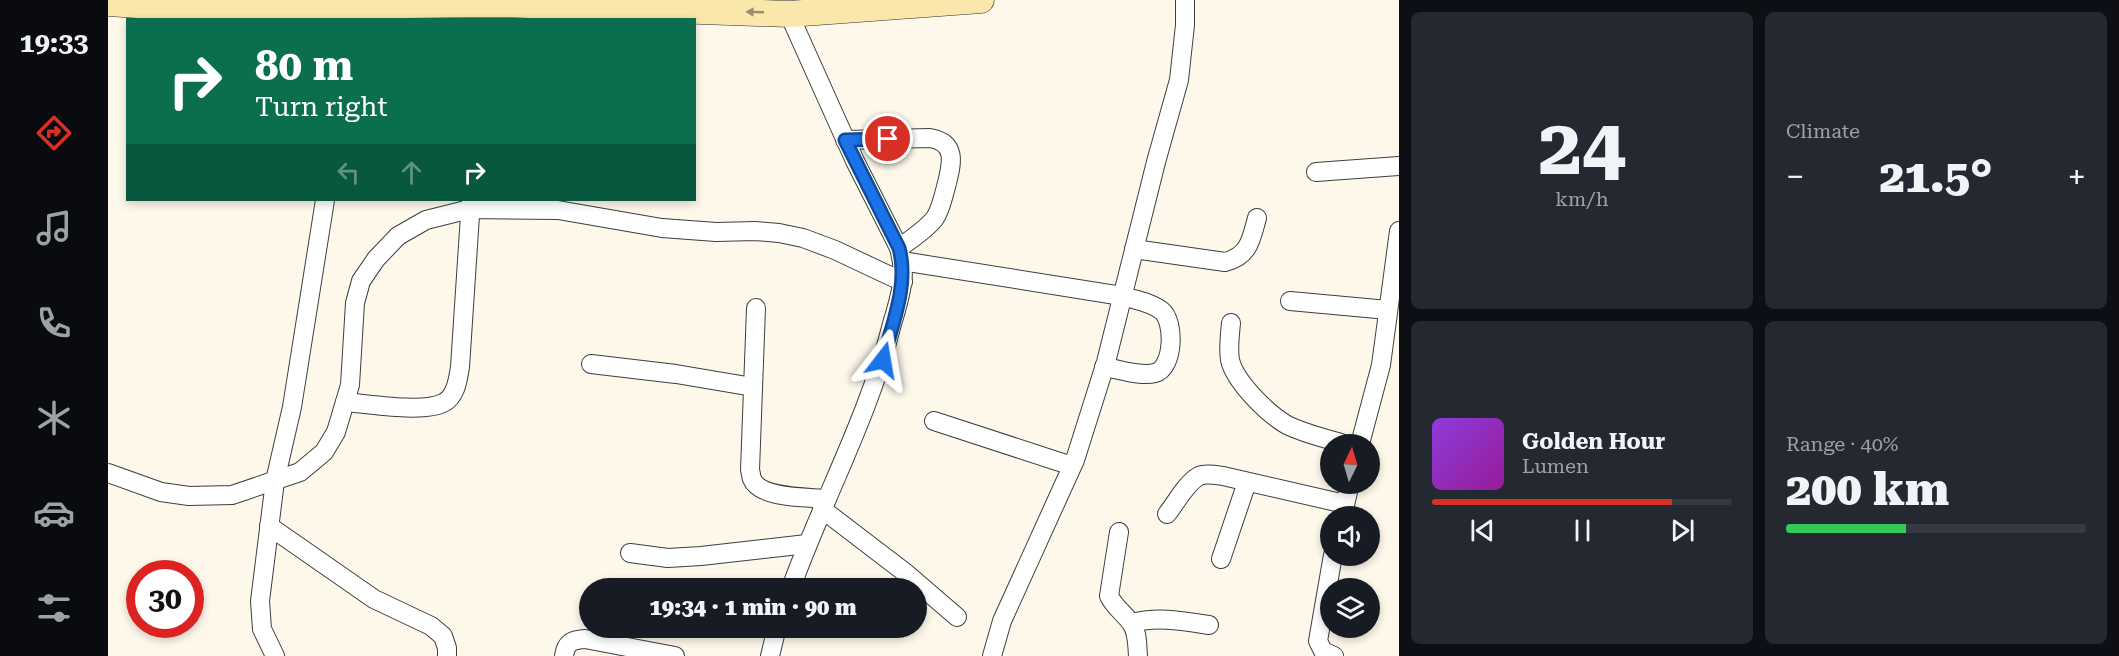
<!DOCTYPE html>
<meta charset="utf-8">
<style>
:root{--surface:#171b24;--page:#242831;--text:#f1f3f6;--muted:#9ea1a6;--line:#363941;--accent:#d93025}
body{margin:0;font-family:"Roboto Serif",serif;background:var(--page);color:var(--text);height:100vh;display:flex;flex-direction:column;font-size:22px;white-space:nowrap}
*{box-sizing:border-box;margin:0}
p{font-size:20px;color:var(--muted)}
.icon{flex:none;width:33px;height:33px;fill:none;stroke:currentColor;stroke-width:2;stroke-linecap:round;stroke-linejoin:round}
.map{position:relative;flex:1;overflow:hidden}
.drawer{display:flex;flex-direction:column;gap:12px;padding:12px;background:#0d0f14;width:720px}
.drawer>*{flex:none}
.top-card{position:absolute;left:18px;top:18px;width:570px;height:183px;border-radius:0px;box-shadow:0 3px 9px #0003;background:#0b6e4f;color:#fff;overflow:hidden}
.needle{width:39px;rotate:5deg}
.tools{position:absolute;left:1212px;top:434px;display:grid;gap:12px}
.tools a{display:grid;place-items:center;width:60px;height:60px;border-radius:50%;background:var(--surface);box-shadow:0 3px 9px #0003;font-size:30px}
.speed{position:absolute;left:18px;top:560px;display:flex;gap:12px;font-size:30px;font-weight:700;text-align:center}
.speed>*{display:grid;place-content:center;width:78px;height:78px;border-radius:50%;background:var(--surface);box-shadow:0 3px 9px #0003;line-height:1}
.speed .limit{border:9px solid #d22;background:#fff;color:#111}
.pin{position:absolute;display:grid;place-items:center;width:51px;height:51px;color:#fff;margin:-26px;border:3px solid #fff;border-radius:50%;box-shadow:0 2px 6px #0007}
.me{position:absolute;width:66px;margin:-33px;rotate:14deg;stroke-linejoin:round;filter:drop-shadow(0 0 4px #0008)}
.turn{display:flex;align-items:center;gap:21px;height:126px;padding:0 30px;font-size:27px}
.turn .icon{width:78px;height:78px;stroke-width:2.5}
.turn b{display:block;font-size:42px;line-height:51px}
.lanes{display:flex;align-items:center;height:57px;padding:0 30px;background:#0003;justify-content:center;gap:30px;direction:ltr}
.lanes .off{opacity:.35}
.big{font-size:45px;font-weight:800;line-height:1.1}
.drawer .widget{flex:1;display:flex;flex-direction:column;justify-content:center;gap:9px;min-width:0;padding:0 21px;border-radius:9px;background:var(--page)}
.drawer .dial{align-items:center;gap:0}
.dial b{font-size:78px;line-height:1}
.song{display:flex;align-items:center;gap:18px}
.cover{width:72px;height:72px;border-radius:9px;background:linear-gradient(135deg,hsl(270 70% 55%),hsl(300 70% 35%))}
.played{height:6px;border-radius:3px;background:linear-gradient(90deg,var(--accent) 80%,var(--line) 80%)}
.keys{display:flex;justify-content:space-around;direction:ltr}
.heat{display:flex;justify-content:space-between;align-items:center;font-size:33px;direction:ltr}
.charge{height:9px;border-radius:4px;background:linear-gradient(90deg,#34c759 40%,var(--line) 0)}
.drawer .tiles{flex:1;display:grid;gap:12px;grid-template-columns:repeat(2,1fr)}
.trip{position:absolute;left:471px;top:578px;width:348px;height:60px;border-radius:30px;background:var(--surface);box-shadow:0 3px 9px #0003;font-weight:800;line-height:60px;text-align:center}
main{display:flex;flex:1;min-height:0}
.menu{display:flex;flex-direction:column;width:108px;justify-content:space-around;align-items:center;background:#090b0e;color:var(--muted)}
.menu .icon{width:42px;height:42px}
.menu .on{color:var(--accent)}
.menu b{font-size:27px;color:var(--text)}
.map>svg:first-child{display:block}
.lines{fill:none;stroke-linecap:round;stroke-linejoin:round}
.street-casing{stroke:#3e3e3e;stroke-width:20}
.secondary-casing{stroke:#2d2d2d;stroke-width:27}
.street{stroke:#fff;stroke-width:18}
.secondary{stroke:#f9e7ab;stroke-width:26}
.oneway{fill:#9a8f6b}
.route-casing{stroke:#114b97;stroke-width:15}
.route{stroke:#1a73e8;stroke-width:10}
</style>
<main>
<nav class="menu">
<b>19:33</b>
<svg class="icon on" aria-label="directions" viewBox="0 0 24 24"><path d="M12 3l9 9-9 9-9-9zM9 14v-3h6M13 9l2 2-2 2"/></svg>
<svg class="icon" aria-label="music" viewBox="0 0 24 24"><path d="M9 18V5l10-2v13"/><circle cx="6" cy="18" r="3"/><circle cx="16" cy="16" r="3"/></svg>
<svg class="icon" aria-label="phone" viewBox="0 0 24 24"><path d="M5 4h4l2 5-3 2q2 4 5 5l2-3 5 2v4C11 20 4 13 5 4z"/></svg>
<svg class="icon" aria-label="climate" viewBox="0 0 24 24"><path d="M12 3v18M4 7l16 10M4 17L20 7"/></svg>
<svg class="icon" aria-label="car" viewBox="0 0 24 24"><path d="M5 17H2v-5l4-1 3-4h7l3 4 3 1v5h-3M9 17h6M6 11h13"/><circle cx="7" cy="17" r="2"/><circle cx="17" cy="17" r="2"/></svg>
<svg class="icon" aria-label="filters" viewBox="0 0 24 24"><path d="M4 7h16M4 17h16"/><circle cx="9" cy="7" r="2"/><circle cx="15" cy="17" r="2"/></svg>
</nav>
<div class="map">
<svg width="1291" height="656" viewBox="0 0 1291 656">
<rect width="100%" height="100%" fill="#fef8eb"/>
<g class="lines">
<!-- street casing -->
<g class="street-casing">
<g id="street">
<path d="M681,14L747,161L791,248C794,259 796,272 794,284C792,297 788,311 784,324C761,416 715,499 683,588"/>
<path d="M737,140L822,138C851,143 843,166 838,187C835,197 833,209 827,218C818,230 803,239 791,248"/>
<path d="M1208,172L1291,166"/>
<path d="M1026,249L1117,262C1141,256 1143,240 1149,218"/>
<path d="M794,261L1014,296C1027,300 1043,302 1054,311C1067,322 1066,368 1047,373C1032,377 1011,369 996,367"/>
<path d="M1182,301L1280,310"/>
<path d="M648,308L642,470C643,473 643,476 644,479C652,499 700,497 719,499"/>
<path d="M1123,323C1122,334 1120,349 1122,360C1127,382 1160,414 1179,425C1197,434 1217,438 1236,444"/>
<path d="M483,364L568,374L645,387"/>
<path d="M237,402C260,404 316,413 335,403C348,397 350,379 352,367L363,200"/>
<path d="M826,421L964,466"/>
<path d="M1252,444L1273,365L1291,231"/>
<path d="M0,473L53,492L81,496L124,495L192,472L216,452L228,432L242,385L247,303L253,281L268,259L290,236L318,220L362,209L450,210L554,228L608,232L647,231L671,233L695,238L727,250L795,282"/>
<path d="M714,509L799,574L849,617"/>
<path d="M1059,514C1068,503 1078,483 1091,476C1098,473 1108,475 1115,476L1237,504"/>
<path d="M1235,514L1242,483"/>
<path d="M161,526L266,599L323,626L335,636L339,648V656"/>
<path d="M1011,532L1001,596C1007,608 1016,613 1023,623C1030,632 1029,645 1030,656"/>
<path d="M522,553L560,558L593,556L699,544"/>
<path d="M1225,555L1210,641L1215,651L1226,656"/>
<path d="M1113,559L1139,482"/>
<path d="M1024,623C1049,616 1075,621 1101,625"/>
<path d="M167,656L154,629L152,601L167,481L184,407L217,200"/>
<path d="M456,656C458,642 464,640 477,639L567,656"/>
<path d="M662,656L669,627"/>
<path d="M884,656L894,621L967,460L998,362L1048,162L1071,80L1077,25V0"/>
</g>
</g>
<!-- secondary casing -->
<g class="secondary-casing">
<path id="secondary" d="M0,3L44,6H197L395,4L681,14L873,0"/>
</g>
<!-- street -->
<use href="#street" class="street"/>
<!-- secondary -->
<use href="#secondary" class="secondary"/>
</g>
<!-- one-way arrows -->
<defs><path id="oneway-solid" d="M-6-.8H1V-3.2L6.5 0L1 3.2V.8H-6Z" transform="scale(1.5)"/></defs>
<use class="oneway" href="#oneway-solid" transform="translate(647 12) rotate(-178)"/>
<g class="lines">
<!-- route casing -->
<g class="route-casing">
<path id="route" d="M775,360C784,324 801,285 791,248L737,140L780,139"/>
</g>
<!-- route -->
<use href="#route" class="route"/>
</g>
</svg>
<div class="tools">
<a><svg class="needle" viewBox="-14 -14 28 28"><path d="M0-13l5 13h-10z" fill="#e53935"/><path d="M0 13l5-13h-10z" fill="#9ea1a6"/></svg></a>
<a><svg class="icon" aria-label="sound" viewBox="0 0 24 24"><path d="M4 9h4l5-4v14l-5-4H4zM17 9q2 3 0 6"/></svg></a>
<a><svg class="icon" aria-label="layers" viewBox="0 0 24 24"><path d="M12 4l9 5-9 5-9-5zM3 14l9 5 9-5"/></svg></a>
</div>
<div class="speed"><div class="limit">30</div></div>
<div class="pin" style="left:780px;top:139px;background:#d93025"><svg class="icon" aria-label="arrive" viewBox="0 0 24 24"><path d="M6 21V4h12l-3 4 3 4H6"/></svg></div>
<svg class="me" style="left:775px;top:360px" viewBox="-20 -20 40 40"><path d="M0-17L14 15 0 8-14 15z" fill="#1a73e8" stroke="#fff" stroke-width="4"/></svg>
<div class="trip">19:34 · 1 min · 90 m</div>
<div class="top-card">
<div class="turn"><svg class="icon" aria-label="right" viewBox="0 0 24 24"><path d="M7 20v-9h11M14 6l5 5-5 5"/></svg><div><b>80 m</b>Turn right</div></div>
<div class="lanes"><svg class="icon off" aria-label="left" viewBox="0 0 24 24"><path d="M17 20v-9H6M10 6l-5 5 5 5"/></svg><svg class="icon off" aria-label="ahead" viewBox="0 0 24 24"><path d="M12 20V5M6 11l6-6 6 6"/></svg><svg class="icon" aria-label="right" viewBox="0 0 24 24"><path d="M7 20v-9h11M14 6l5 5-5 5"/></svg></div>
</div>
</div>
<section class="drawer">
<div class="tiles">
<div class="widget dial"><b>24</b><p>km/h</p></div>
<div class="widget"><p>Climate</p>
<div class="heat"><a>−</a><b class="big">21.5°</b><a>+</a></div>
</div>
<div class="widget">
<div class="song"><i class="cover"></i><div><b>Golden Hour</b><p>Lumen</p></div></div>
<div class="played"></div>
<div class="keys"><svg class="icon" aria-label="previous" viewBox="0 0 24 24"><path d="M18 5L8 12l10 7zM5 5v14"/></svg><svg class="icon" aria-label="pause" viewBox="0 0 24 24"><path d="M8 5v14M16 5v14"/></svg><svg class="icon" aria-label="next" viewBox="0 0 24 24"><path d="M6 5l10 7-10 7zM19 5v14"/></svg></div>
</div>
<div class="widget"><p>Range · 40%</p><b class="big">200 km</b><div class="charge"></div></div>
</div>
</section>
</main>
